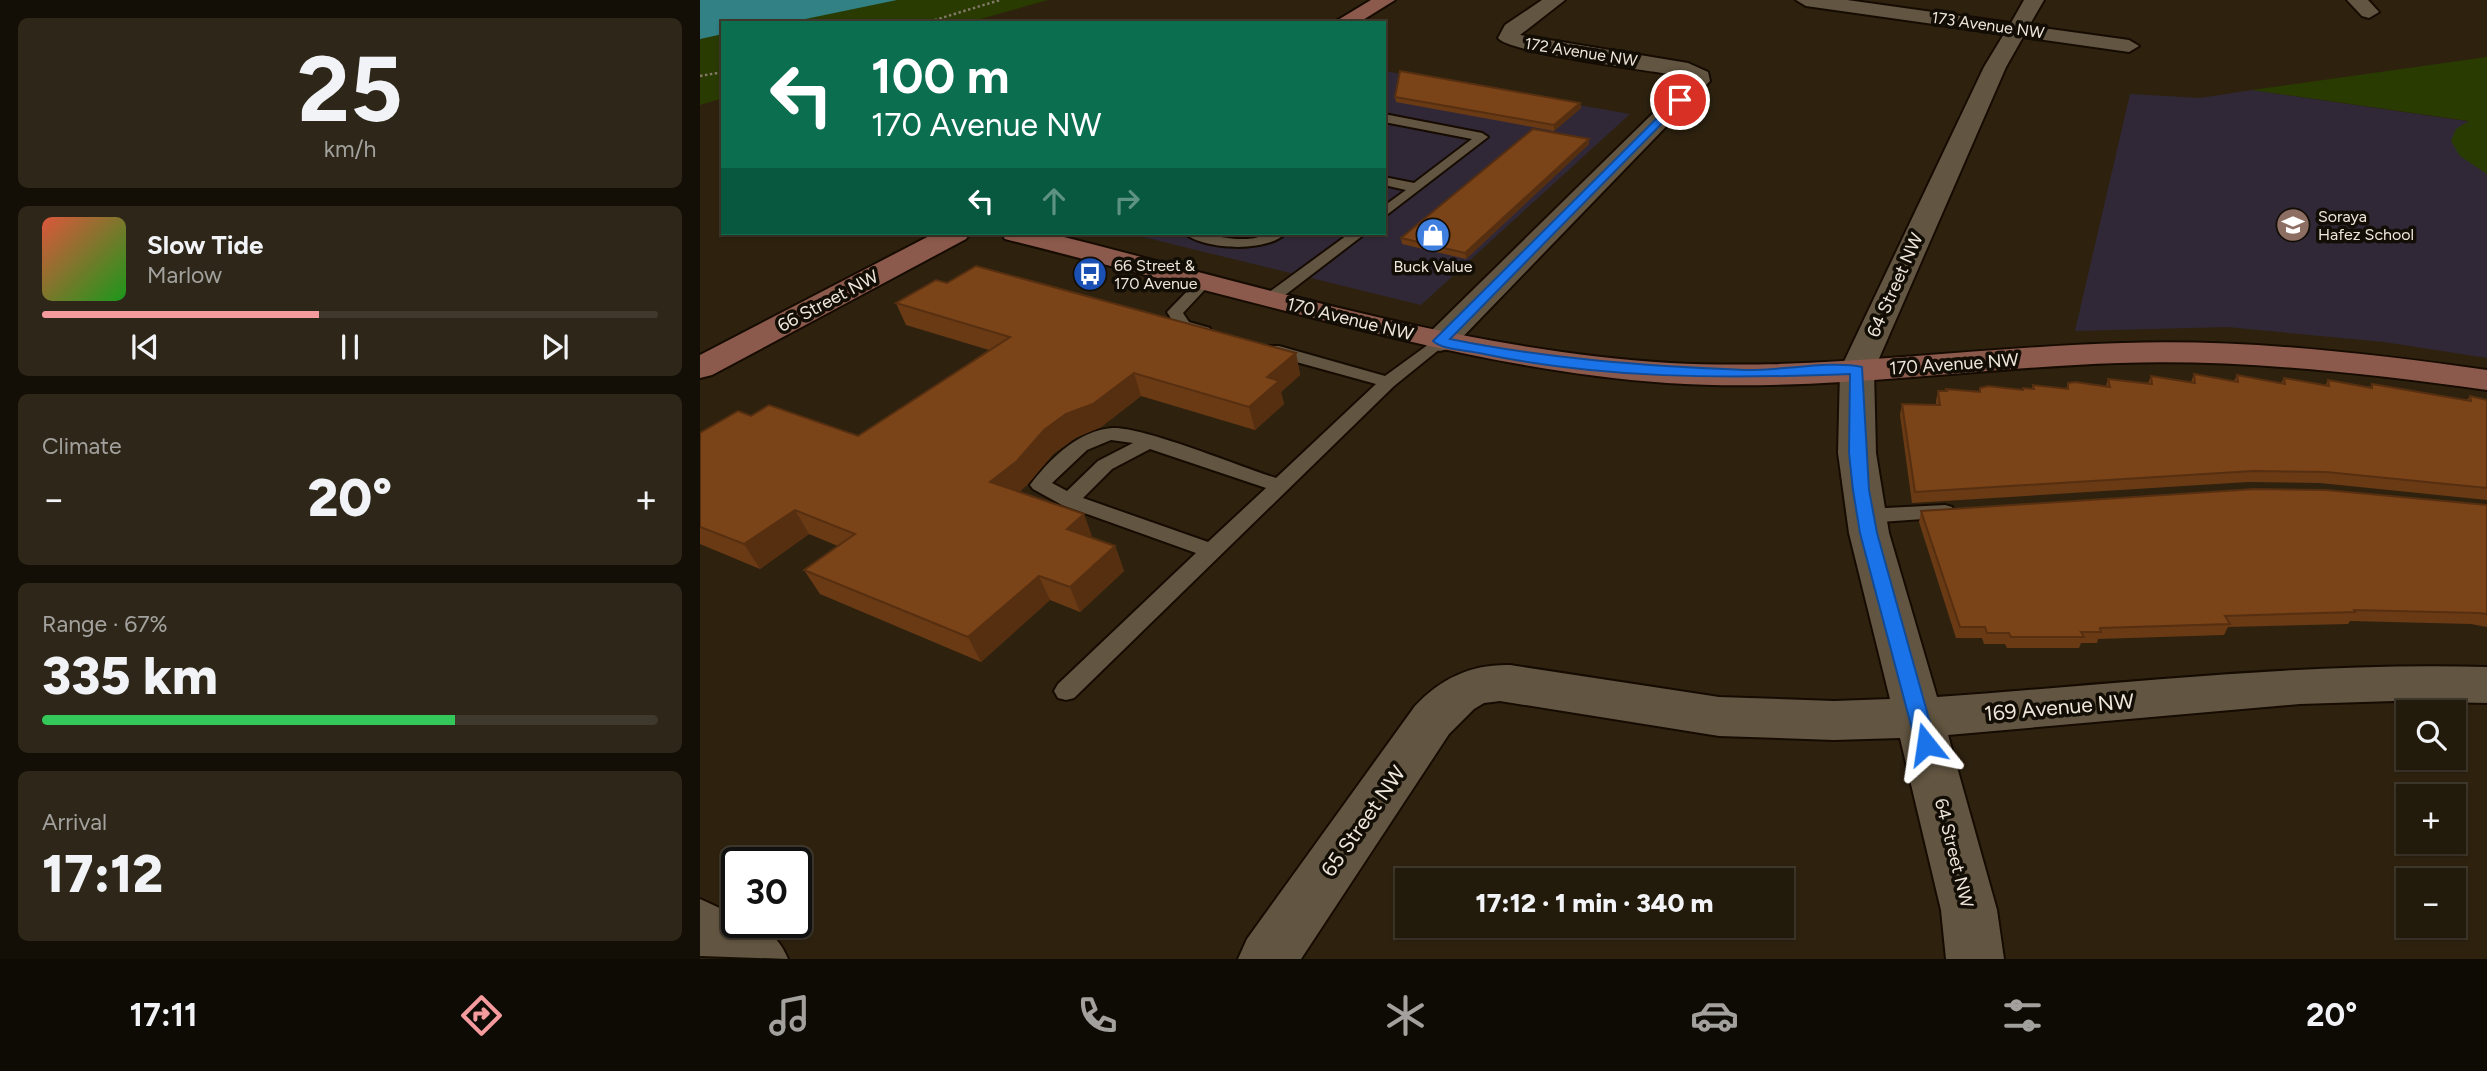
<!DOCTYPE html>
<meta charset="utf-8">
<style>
:root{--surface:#221a0b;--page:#2e2719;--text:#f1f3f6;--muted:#a2a19d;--line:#3f382c;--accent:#f59b9e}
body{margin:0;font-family:Figtree,sans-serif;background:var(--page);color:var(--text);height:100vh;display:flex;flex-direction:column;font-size:26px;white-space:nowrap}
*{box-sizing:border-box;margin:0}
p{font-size:23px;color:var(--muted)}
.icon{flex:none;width:38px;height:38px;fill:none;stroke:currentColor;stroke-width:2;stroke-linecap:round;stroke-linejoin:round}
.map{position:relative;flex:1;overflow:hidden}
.details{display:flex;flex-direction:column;gap:18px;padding:18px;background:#130e06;width:700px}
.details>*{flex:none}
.hud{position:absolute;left:21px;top:21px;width:665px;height:214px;border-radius:0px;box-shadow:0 2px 5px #0004,0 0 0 2px var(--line);background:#0b6e4f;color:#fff;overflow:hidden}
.fabs{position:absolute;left:1696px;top:700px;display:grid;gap:14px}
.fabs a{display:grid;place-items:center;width:70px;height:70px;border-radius:0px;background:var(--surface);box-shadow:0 2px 5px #0004,0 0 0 2px var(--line);font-size:35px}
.speed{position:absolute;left:21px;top:847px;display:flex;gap:14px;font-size:35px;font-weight:700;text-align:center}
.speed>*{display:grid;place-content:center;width:91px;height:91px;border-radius:50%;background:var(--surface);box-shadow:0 2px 5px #0004,0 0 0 2px var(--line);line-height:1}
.speed .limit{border:4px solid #111;border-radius:10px;background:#fff;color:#111}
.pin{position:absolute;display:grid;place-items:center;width:60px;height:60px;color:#fff;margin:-30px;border:4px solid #fff;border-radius:50%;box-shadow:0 2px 7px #0007}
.me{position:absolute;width:77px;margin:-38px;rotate:345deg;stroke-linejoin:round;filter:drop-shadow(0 0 5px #0008)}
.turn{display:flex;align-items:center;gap:24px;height:147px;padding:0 35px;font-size:32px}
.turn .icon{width:91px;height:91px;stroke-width:2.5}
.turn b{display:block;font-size:49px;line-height:60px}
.lanes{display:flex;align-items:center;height:66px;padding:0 35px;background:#0003;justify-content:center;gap:35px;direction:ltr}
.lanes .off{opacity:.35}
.big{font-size:52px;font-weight:800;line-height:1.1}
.details .tile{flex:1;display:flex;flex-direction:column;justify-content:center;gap:10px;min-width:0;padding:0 24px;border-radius:10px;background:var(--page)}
.details .dial{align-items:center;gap:0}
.dial b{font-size:91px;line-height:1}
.song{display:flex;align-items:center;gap:21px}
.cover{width:84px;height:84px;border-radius:10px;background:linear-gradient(135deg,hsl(10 70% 55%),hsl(120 70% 35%))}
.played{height:7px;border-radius:4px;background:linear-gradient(90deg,var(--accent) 45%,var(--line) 45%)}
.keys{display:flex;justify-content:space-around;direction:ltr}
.heat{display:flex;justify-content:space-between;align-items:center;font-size:38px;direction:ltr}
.charge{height:10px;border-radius:5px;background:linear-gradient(90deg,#34c759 67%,var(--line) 0)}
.trip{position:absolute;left:695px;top:868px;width:399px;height:70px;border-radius:0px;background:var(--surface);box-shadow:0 2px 5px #0004,0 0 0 2px var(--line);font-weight:800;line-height:70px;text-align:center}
.tabs{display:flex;height:112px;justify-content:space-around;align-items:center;background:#0e0a04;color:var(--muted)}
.tabs .icon{width:49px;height:49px}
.tabs .current{color:var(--accent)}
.tabs b{font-size:32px;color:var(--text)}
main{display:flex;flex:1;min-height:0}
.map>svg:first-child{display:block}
.commercial{fill:#302837}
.education{fill:#312837}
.green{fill:#293b00}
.water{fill:#318185}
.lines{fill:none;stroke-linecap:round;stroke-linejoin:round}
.lane-casing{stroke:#160b00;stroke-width:4}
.street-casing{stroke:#160b00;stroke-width:4}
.secondary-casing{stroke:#160b00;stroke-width:4}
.path{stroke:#827868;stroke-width:2.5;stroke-dasharray:2.5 2.5;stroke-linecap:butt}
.lane{fill:#625541;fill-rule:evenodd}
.street{fill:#625541;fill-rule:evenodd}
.secondary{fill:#8c5a4c;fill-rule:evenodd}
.wall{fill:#6a3a15}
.shaded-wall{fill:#562f11}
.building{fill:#7b4318;stroke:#562f11;stroke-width:2}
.route{fill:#1a73e8;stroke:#114b97;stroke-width:2}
.labels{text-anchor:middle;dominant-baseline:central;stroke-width:7;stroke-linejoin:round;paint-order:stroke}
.far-street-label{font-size:16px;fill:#eee6db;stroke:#120d05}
.far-poi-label{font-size:16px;fill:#eee6db;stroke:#120d05;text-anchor:start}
.street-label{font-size:18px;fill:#eee6db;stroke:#120d05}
.near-street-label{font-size:21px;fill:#eee6db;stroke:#120d05}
</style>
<main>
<section class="details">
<div class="tile dial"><b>25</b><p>km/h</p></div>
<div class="tile">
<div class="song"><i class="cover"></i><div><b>Slow Tide</b><p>Marlow</p></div></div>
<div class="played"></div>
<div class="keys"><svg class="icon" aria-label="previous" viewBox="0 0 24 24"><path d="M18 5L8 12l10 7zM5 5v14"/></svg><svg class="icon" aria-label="pause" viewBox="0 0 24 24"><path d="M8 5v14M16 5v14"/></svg><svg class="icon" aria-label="next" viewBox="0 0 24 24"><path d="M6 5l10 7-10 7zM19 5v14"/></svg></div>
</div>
<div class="tile"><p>Climate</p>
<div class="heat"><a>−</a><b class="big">20°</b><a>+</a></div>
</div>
<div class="tile"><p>Range · 67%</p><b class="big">335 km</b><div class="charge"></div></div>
<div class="tile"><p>Arrival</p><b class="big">17:12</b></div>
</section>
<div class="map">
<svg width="1787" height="959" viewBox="0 0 1787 959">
<rect width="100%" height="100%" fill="#2e220f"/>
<!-- commercial -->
<path class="commercial" d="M684,71L930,114L721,305L427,233H684Z"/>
<!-- education -->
<path class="education" d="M1552,90L1787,124V358L1684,342L1527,327L1375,331L1430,94L1500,98Z"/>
<!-- green -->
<g class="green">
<path d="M0,0H348L266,23H23V98L0,105Z"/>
<path d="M1787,57V174L1760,156L1751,141L1756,129L1769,121L1552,90Z"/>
</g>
<!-- water -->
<path class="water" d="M0,0H197L86,23H23V34L0,39Z"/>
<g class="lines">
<!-- lane casing -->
<g class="lane-casing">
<g id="lane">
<path d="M684,114L782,133L788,137L684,217V206L706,190L684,185V177L714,183L772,139L684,122Z"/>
<path d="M484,233C505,232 526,240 547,239C561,238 572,232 586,233C567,253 504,250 484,233Z"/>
<path d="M650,233H666L576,302H564V296Z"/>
<path d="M504,277L512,282L483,313L489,322L510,328V334L504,336L477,328L467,312L499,279Z"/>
<path d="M740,336L746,338L748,341L746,344L694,386L374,698L366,700L358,698L354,691L358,684L496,553L362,505L333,489L330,485L333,481C353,456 379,431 412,428C442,426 541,467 576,478L676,384L567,354L565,350L567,346H579L685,376ZM411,440L433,443L398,461L367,491L352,483L387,450ZM450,449L566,488L508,542L383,498L412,469Z"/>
<path d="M1245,505L1252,507L1255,512L1252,517L1166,523L1156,516L1166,509Z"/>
</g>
</g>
<!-- street casing -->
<g class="street-casing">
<g id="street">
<path d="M842,0H865L820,35L988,63L1008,72L1010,81L752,348L740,351L728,348L724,341L728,334L988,79L982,76C954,71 809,53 798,38L805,25Z"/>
<path d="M1096,0H1147L1311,23L1324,0H1344L1329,26L1429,40L1439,46L1429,52L1323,37L1306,67L1174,370L1176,453L1189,533L1237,697C1421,684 1603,662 1787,667V703L1694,701L1600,704L1248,735L1297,910L1304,959H1246L1241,910L1200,738L1134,740L1019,736L800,701L784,703L774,709L749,734L601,959H538L547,939L715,706C741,678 772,664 810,665L1019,697L1134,701L1190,699L1149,533L1138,453L1140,370L1284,67L1304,34L1106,6Z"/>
<path d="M1647,0H1668L1679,12L1669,18L1662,16Z"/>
<path d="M0,899L37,916V922C62,922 79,937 88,959L0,956Z"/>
</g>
</g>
<!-- secondary casing -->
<g class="secondary-casing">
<g id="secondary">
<path d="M671,0H695L658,23H633Z"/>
<path d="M235,233H270L266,239L12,375L0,378V355Z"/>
<path d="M301,233H348C553,284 759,350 970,363C1122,371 1272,347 1423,343C1545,339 1666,353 1787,370V390C1665,373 1542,359 1419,363C1268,368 1118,393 967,383C838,374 715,344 590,312C495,288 400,263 305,239Z"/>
</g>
</g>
<!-- path -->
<g class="path">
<path d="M225,23L300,0"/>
<path d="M0,76L23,72"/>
</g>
<!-- lane -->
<use href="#lane" class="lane"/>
<!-- street -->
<use href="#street" class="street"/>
<!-- secondary -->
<use href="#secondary" class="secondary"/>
</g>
<!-- wall -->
<g class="wall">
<path d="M695,97L880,103L881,108L854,131L696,102Z"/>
<path d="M889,139V144L766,259L702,244L701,238Z"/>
<path d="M529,233H565L544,236Z"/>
<path d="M247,283L596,353L600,375L581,392L584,404L555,430L441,396L401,427L375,438L353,454L327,485L319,492L393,538L415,546L424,571L380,612L350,600L281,662L120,594L104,570L138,546L109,534L60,569L0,544V433L51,416L158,436L289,350L206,325L196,303Z"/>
<path d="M1494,374L1534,381L1537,375L1581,383L1584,378L1625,386L1628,380L1670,387L1672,384L1767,400L1770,396L1787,400V500L1620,483L1548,482L1212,503L1200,415L1202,404L1236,405V401L1238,391H1246V389L1279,391L1280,388L1322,390L1323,388H1332L1333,385L1366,389L1368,383L1406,386L1408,379L1448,383L1451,376L1491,382Z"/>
<path d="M1787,505V627L1771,624L1650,621L1648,624L1528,627L1524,635L1398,639L1397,643H1381L1379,648H1307L1305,644H1284L1282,638H1256L1219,522L1221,511Z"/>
</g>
<!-- shaded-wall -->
<g class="shaded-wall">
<path d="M880,103L881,108L854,131V125Z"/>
<path d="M889,139V144L766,259L765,253Z"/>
<path d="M544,233H565L544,236Z"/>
<path d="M596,353L600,375L581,392L584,404L555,430L549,407L567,377Z"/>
<path d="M434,373L441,396L401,427L375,438L353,454L327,485L301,506L290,482L344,430L366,414Z"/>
<path d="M95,510L109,534L60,569L44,544Z"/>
<path d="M384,514L393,539L367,529Z"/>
<path d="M415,546L424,571L380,612L370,587Z"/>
<path d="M339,576L350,600L281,662L268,637Z"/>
</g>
<!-- building -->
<g class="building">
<path d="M700,71L880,103L854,125L695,97Z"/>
<path d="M833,129L889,139L765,253L701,238Z"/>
<path d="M276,266L596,353L567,377L579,381L549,407L434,373L393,404L366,414L344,430L317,461L290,482L384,514L367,529L415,546L370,587L339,576L268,637L104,570L155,534L95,510L44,544L0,527V433L38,411L51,416L69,405L158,436L310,337L196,303L236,280L247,283Z"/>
<path d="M1494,374L1538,382L1537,375L1585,384L1584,378L1629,386L1628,380L1672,388V384L1771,401L1770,396L1787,400V488L1626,472L1553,471L1215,492L1202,404L1240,405L1238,391H1247L1246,389L1280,392V388L1288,386L1323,390V388L1334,389L1333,385L1368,389V383L1375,382L1410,387L1408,379L1452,384L1451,376L1495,383Z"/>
<path d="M1554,489L1626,490L1787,505V614L1779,613L1654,610L1655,612L1525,616L1530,624L1400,628L1401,632H1381L1384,637H1311L1309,633H1287L1285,627H1260L1221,511Z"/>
</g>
<!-- route -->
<path class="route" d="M977,98L985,100L750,339C848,359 945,366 1045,370C1079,371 1132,360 1162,367L1169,490L1177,533L1236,744L1233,749H1219L1216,744L1160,533L1153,490L1149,453L1150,374C1026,379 901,379 779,353C765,350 743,350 733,341Z"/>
<!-- icons -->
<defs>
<g id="school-disc" transform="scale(1.75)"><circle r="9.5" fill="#8d6e63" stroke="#120d05"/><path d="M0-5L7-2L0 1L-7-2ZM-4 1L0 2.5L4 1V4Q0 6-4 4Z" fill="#fff"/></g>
<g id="shop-disc" transform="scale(1.75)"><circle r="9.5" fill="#3f7fe0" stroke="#120d05"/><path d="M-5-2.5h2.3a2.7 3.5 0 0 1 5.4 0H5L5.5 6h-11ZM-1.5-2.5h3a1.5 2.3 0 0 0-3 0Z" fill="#fff"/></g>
<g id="bus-disc" transform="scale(1.75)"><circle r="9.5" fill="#1a4fb4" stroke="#120d05"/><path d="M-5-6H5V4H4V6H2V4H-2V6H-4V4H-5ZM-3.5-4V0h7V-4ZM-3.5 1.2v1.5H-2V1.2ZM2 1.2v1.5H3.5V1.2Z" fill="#fff"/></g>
</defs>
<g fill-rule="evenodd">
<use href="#school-disc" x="1593" y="225"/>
<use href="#shop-disc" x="733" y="235"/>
<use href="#bus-disc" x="390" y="274"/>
</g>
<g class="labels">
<!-- far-street labels -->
<g class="far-street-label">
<text transform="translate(1288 25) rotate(8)">173 Avenue NW</text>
<text transform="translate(881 52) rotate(9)">172 Avenue NW</text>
</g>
<!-- far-poi labels -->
<g class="far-poi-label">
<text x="1618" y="216">Soraya<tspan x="1618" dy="18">Hafez School</tspan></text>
<text x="414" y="265">66 Street &amp;<tspan x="414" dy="18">170 Avenue</tspan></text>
<text x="733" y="266" text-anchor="middle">Buck Value</text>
</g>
<!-- street labels -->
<g class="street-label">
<text transform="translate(1195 285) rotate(-66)">64 Street NW</text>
<text transform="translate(128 301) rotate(-28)">66 Street NW</text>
<text transform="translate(650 319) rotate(14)">170 Avenue NW</text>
<text transform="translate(1254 364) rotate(-4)">170 Avenue NW</text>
<text transform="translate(1254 853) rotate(76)">64 Street NW</text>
</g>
<!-- near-street labels -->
<g class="near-street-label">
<text transform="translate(1359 707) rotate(-5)">169 Avenue NW</text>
<text transform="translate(663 821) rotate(-55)">65 Street NW</text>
</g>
</g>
</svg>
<div class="fabs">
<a><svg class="icon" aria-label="search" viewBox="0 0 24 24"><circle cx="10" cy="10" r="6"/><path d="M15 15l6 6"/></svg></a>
<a>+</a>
<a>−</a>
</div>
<div class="speed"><div class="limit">30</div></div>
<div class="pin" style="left:980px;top:100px;background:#d93025"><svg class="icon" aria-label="arrive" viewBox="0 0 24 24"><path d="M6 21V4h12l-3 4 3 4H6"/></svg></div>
<svg class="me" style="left:1226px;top:744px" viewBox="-20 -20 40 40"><path d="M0-17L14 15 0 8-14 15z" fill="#1a73e8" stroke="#fff" stroke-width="4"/></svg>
<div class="trip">17:12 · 1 min · 340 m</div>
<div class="hud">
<div class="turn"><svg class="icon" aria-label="left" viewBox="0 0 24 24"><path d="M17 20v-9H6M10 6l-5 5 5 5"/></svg><div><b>100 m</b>170 Avenue NW</div></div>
<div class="lanes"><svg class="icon" aria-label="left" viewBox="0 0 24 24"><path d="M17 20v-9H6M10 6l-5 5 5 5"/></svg><svg class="icon off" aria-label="ahead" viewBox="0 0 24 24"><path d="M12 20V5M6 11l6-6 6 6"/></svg><svg class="icon off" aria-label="right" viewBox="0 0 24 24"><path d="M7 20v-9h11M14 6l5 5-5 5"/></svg></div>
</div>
</div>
</main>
<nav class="tabs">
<b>17:11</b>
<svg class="icon current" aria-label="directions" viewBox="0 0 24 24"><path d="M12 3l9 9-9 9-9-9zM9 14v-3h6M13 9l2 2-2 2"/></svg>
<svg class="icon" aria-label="music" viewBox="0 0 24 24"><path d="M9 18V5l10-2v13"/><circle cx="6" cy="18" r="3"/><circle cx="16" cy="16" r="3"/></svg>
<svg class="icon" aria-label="phone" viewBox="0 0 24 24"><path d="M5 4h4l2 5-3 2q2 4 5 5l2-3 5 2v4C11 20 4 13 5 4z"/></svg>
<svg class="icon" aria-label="climate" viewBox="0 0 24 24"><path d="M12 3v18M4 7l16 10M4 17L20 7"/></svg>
<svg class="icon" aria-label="car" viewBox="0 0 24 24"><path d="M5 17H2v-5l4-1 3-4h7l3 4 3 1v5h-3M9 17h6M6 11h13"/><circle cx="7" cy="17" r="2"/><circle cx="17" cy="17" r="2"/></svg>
<svg class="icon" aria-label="filters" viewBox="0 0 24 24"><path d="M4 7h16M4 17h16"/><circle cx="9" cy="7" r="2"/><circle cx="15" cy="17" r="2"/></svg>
<b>20°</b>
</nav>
